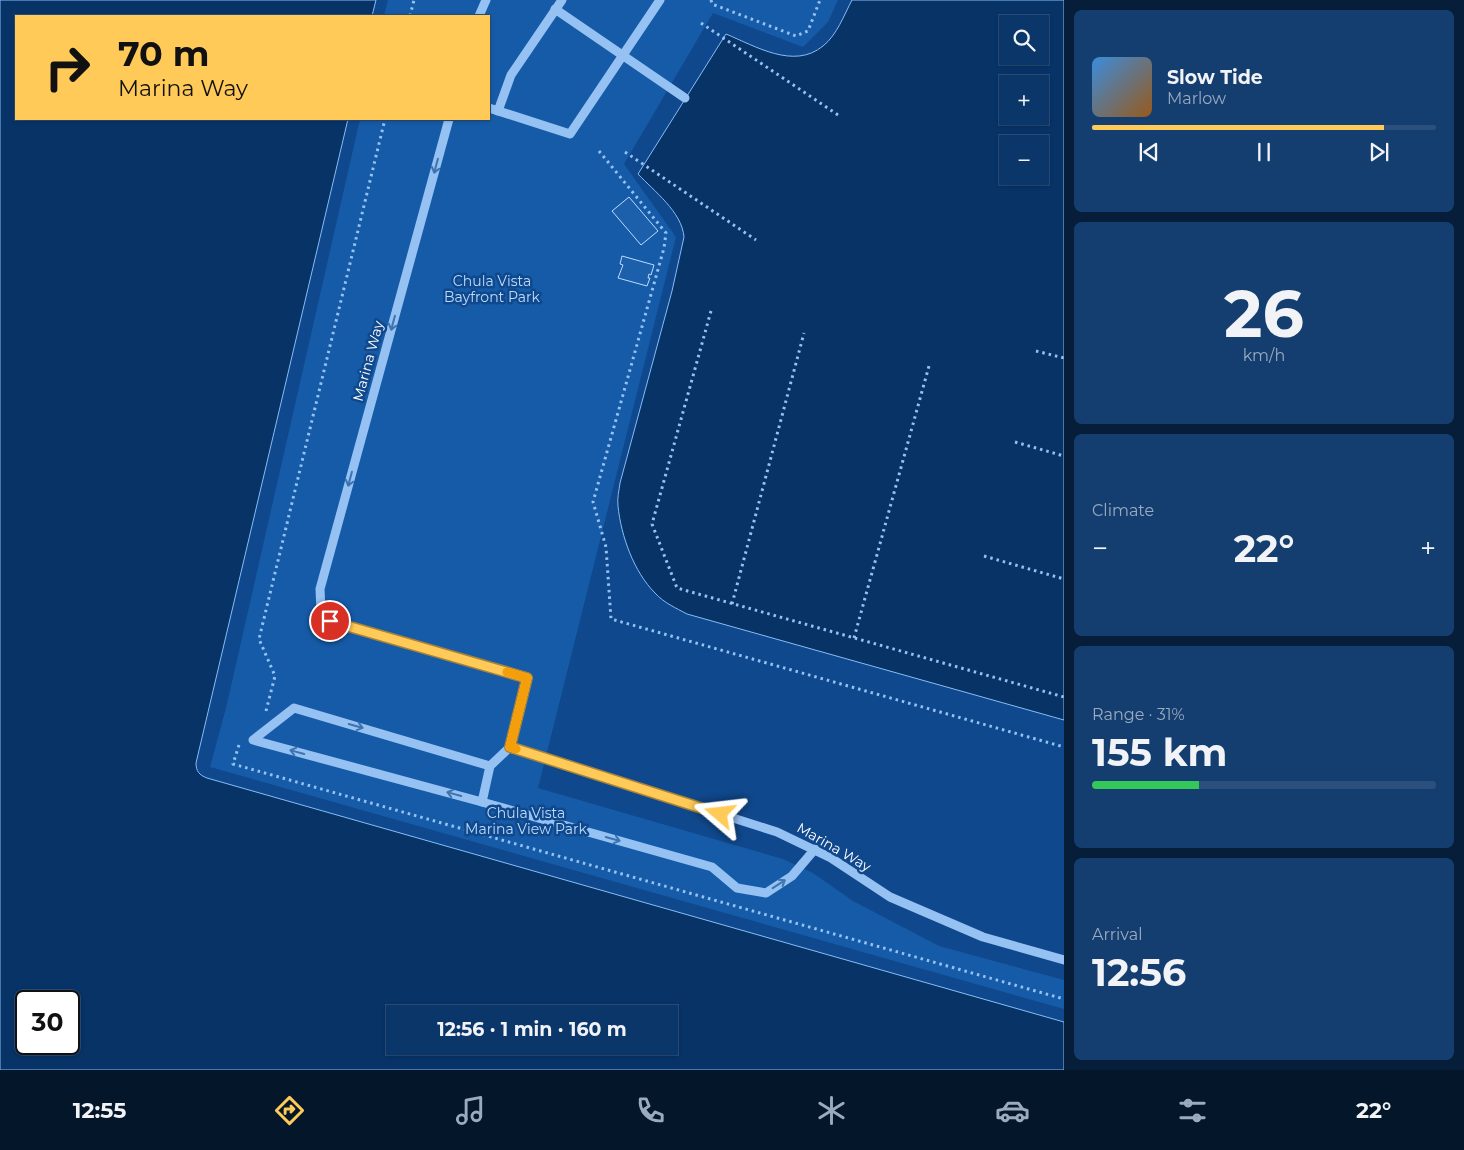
<!DOCTYPE html>
<meta charset="utf-8">
<style>
:root{--surface:#0b3669;--page:#143e6f;--text:#f1f3f6;--muted:#9aabc0;--line:#2b507d;--accent:#ffca57}
body{margin:0;font-family:Montserrat,sans-serif;background:var(--page);color:var(--text);height:100vh;display:flex;flex-direction:column;font-size:19px;white-space:nowrap}
*{box-sizing:border-box;margin:0}
p{font-size:16px;color:var(--muted)}
.icon{flex:none;width:28px;height:28px;fill:none;stroke:currentColor;stroke-width:2;stroke-linecap:round;stroke-linejoin:round}
.map{position:relative;flex:1;overflow:hidden}
.sheet{display:flex;flex-direction:column;gap:10px;padding:10px;background:#061e3a;width:400px}
.sheet>*{flex:none}
.hud{position:absolute;left:15px;top:15px;width:475px;height:105px;border-radius:0px;box-shadow:0 1px 4px #0004,0 0 0 1px var(--line);background:#ffca57;color:#111;overflow:hidden}
.buttons{position:absolute;left:999px;top:15px;display:grid;gap:10px}
.buttons a{display:grid;place-items:center;width:50px;height:50px;border-radius:0px;background:var(--surface);box-shadow:0 1px 4px #0004,0 0 0 1px var(--line);font-size:25px}
.speed{position:absolute;left:15px;top:990px;display:flex;gap:10px;font-size:25px;font-weight:700;text-align:center}
.speed>*{display:grid;place-content:center;width:65px;height:65px;border-radius:50%;background:var(--surface);box-shadow:0 1px 4px #0004,0 0 0 1px var(--line);line-height:1}
.speed .limit{border:2px solid #111;border-radius:8px;background:#fff;color:#111}
.pin{position:absolute;display:grid;place-items:center;width:42px;height:42px;color:#fff;margin:-21px;border:2px solid #fff;border-radius:50%;box-shadow:0 1px 5px #0007}
.me{position:absolute;width:55px;margin:-28px;rotate:287deg;stroke-linejoin:round;filter:drop-shadow(0 0 4px #0008)}
.turn{display:flex;align-items:center;gap:18px;height:105px;padding:0 20px;font-size:22px}
.turn .icon{width:65px;height:65px;stroke-width:2.5}
.turn b{display:block;font-size:35px;line-height:42px}
.big{font-size:38px;font-weight:700;line-height:1.1}
.sheet .tile{flex:1;display:flex;flex-direction:column;justify-content:center;gap:8px;min-width:0;padding:0 18px;border-radius:8px;background:var(--page)}
.sheet .dial{align-items:center;gap:0}
.dial b{font-size:65px;line-height:1}
.song{display:flex;align-items:center;gap:15px}
.cover{width:60px;height:60px;border-radius:8px;background:linear-gradient(135deg,hsl(210 70% 55%),hsl(30 70% 35%))}
.played{height:5px;border-radius:2px;background:linear-gradient(90deg,var(--accent) 85%,var(--line) 85%)}
.keys{display:flex;justify-content:space-around;direction:ltr}
.heat{display:flex;justify-content:space-between;align-items:center;font-size:28px;direction:ltr}
.charge{height:8px;border-radius:4px;background:linear-gradient(90deg,#34c759 31%,var(--line) 0)}
.trip{position:absolute;left:386px;top:1005px;width:292px;height:50px;border-radius:0px;background:var(--surface);box-shadow:0 1px 4px #0004,0 0 0 1px var(--line);font-weight:700;line-height:50px;text-align:center}
.dock{display:flex;height:80px;justify-content:space-around;align-items:center;background:#04162a;color:var(--muted)}
.dock .icon{width:35px;height:35px}
.dock .selected{color:var(--accent)}
.dock b{font-size:22px;color:var(--text)}
main{display:flex;flex:1;min-height:0}
.map>svg:first-child{display:block}
.green{fill:#165ba7}
.water{fill:#083367;stroke:#86bdf7;fill-rule:evenodd}
.building{fill:#1c60ac;stroke:#bcdbfe}
.lines{fill:none;stroke-linecap:round;stroke-linejoin:round}
.path{stroke:#95c2f3;stroke-width:3;stroke-dasharray:2.5 4;stroke-linecap:butt}
.minor{stroke:#95c2f3;stroke-width:9}
.oneway{stroke:#3e73b0}
.route-casing{stroke:#a68339;stroke-width:12}
.route{stroke:#ffca57;stroke-width:9}
.slow{stroke:#f59e0b;stroke-width:9}
.labels{text-anchor:middle;dominant-baseline:central;stroke-width:5;stroke-linejoin:round;paint-order:stroke}
.park-label{font-size:14px;fill:#bcdbfe;stroke:#0f488c}
.street-label{font-size:14px;fill:#fff;stroke:#0f488c}
</style>
<main>
<div class="map">
<svg width="1064" height="1070" viewBox="0 0 1064 1070">
<rect width="100%" height="100%" fill="#0f488c"/>
<!-- green -->
<path class="green" d="M388,0H838L828,22L803,47L713,13L624,164L676,237L538,788L783,859L813,873L853,901L939,946L1064,980V1009L210,767L226,708L360,119H489V16H384Z"/>
<!-- water -->
<g class="water">
<path d="M0,0H376L372,16H16V119H348L196,763C196,771 199,775 207,778L1064,1022V1070H0ZM26,1001H69V1044H26ZM395,1014H670V1046H395Z"/>
<path d="M852,0H1064V720L687,614C676,608 664,603 655,593C634,572 621,536 618,506C617,498 619,491 620,483L672,291L684,237C682,212 654,191 638,174L726,34C755,46 794,70 823,46C837,35 844,15 852,0ZM1008,24H1040V56H1008ZM1008,84H1040V116H1008ZM1008,144H1040V176H1008Z"/>
</g>
<!-- building -->
<g class="building">
<path d="M629,197L658,231L641,245L612,211Z"/>
<path d="M622,256L654,265L651,275L649,274L648,278H650L647,286L618,278L623,265L620,264Z"/>
</g>
<g class="lines">
<!-- path -->
<g class="path">
<path d="M711,0L712,4L796,36L808,31L820,0"/>
<path d="M410,16L414,0"/>
<path d="M701,23L841,117"/>
<path d="M599,151L666,233L664,248L593,502L606,547L611,619L1064,747"/>
<path d="M625,152L756,240"/>
<path d="M711,311L652,524L677,588L1064,697"/>
<path d="M1036,351L1064,358"/>
<path d="M1015,442L1064,456"/>
<path d="M984,556L1064,579"/>
<path d="M732,604L804,333"/>
<path d="M854,638L929,366"/>
<path d="M266,711L275,676L259,639L385,119"/>
<path d="M239,745L233,764L1064,999"/>
</g>
<!-- minor -->
<g class="minor">
<path d="M555,9L685,98"/>
<path d="M479,16L486,0"/>
<path d="M489,108L570,134L660,0"/>
<path d="M498,111L511,75L562,0"/>
<path d="M449,119L320,589L321,611L331,621L527,677L510,747L777,832L831,858L890,897L983,937L1064,960"/>
<path d="M490,766L294,708L253,740L482,802L490,766L510,747"/>
<path d="M482,802L712,867L737,888L766,893L792,876L815,849"/>
</g>
</g>
<!-- one-way arrows -->
<defs><path id="oneway-shaft" d="M-6 0H5M1.5-3L5.5 0L1.5 3" fill="none" stroke-width="1.6" stroke-linecap="round" stroke-linejoin="round" transform="scale(1.25)"/></defs>
<g class="oneway">
<use href="#oneway-shaft" transform="translate(436 166) rotate(105)"/>
<use href="#oneway-shaft" transform="translate(393 323) rotate(105)"/>
<use href="#oneway-shaft" transform="translate(350 479) rotate(105)"/>
<use href="#oneway-shaft" transform="translate(356 726) rotate(16)"/>
<use href="#oneway-shaft" transform="translate(297 752) rotate(-165)"/>
<use href="#oneway-shaft" transform="translate(454 794) rotate(-165)"/>
<use href="#oneway-shaft" transform="translate(613 839) rotate(16)"/>
<use href="#oneway-shaft" transform="translate(779 884) rotate(-33)"/>
</g>
<g class="lines">
<!-- route casing -->
<g class="route-casing">
<path id="route" d="M330,621L527,678L510,747L720,814"/>
</g>
<!-- route -->
<use href="#route" class="route"/>
<!-- slow -->
<path class="slow" d="M507,672L527,678L510,747L516,749"/>
</g>
<g class="labels">
<!-- park labels -->
<g class="park-label">
<text x="492" y="281">Chula Vista<tspan x="492" dy="16">Bayfront Park</tspan></text>
<text x="526" y="813">Chula Vista<tspan x="526" dy="16">Marina View Park</tspan></text>
</g>
<!-- street labels -->
<g class="street-label">
<text transform="translate(368 361) rotate(-75)">Marina Way</text>
<text transform="translate(834 847) rotate(30)">Marina Way</text>
</g>
</g>
</svg>
<div class="buttons">
<a><svg class="icon" aria-label="search" viewBox="0 0 24 24"><circle cx="10" cy="10" r="6"/><path d="M15 15l6 6"/></svg></a>
<a>+</a>
<a>−</a>
</div>
<div class="speed"><div class="limit">30</div></div>
<div class="pin" style="left:330px;top:621px;background:#d93025"><svg class="icon" aria-label="arrive" viewBox="0 0 24 24"><path d="M6 21V4h12l-3 4 3 4H6"/></svg></div>
<svg class="me" style="left:720px;top:814px" viewBox="-20 -20 40 40"><path d="M0-17L14 15 0 8-14 15z" fill="#ffca57" stroke="#fff" stroke-width="4"/></svg>
<div class="trip">12:56 · 1 min · 160 m</div>
<div class="hud">
<div class="turn"><svg class="icon" aria-label="right" viewBox="0 0 24 24"><path d="M7 20v-9h11M14 6l5 5-5 5"/></svg><div><b>70 m</b>Marina Way</div></div>
</div>
</div>
<section class="sheet">
<div class="tile">
<div class="song"><i class="cover"></i><div><b>Slow Tide</b><p>Marlow</p></div></div>
<div class="played"></div>
<div class="keys"><svg class="icon" aria-label="previous" viewBox="0 0 24 24"><path d="M18 5L8 12l10 7zM5 5v14"/></svg><svg class="icon" aria-label="pause" viewBox="0 0 24 24"><path d="M8 5v14M16 5v14"/></svg><svg class="icon" aria-label="next" viewBox="0 0 24 24"><path d="M6 5l10 7-10 7zM19 5v14"/></svg></div>
</div>
<div class="tile dial"><b>26</b><p>km/h</p></div>
<div class="tile"><p>Climate</p>
<div class="heat"><a>−</a><b class="big">22°</b><a>+</a></div>
</div>
<div class="tile"><p>Range · 31%</p><b class="big">155 km</b><div class="charge"></div></div>
<div class="tile"><p>Arrival</p><b class="big">12:56</b></div>
</section>
</main>
<nav class="dock">
<b>12:55</b>
<svg class="icon selected" aria-label="directions" viewBox="0 0 24 24"><path d="M12 3l9 9-9 9-9-9zM9 14v-3h6M13 9l2 2-2 2"/></svg>
<svg class="icon" aria-label="music" viewBox="0 0 24 24"><path d="M9 18V5l10-2v13"/><circle cx="6" cy="18" r="3"/><circle cx="16" cy="16" r="3"/></svg>
<svg class="icon" aria-label="phone" viewBox="0 0 24 24"><path d="M5 4h4l2 5-3 2q2 4 5 5l2-3 5 2v4C11 20 4 13 5 4z"/></svg>
<svg class="icon" aria-label="climate" viewBox="0 0 24 24"><path d="M12 3v18M4 7l16 10M4 17L20 7"/></svg>
<svg class="icon" aria-label="car" viewBox="0 0 24 24"><path d="M5 17H2v-5l4-1 3-4h7l3 4 3 1v5h-3M9 17h6M6 11h13"/><circle cx="7" cy="17" r="2"/><circle cx="17" cy="17" r="2"/></svg>
<svg class="icon" aria-label="filters" viewBox="0 0 24 24"><path d="M4 7h16M4 17h16"/><circle cx="9" cy="7" r="2"/><circle cx="15" cy="17" r="2"/></svg>
<b>22°</b>
</nav>
